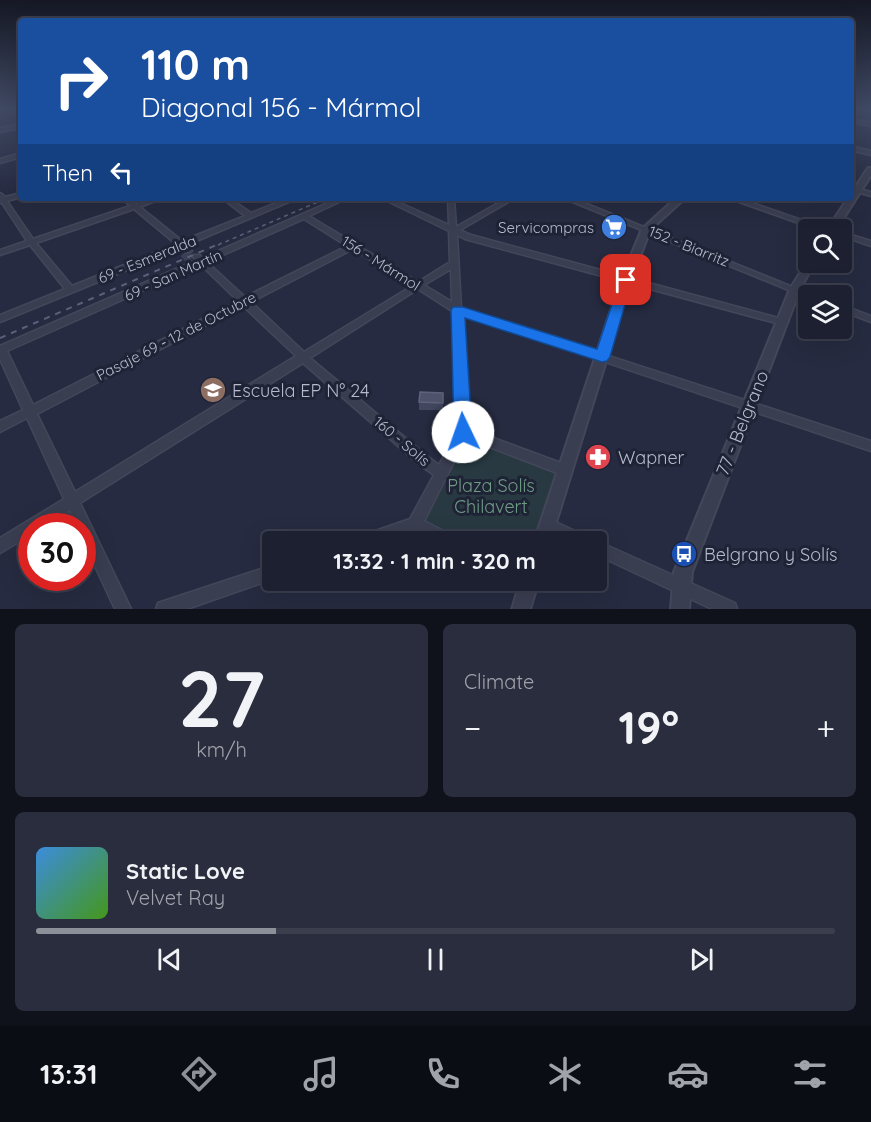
<!DOCTYPE html>
<meta charset="utf-8">
<style>
:root{--surface:#1c2031;--page:#292d3d;--text:#f1f3f6;--muted:#a0a3ab;--line:#3a3e4d;--accent:#8c9099}
body{margin:0;font-family:Quicksand,sans-serif;background:var(--page);color:var(--text);height:100vh;display:flex;flex-direction:column;font-size:22px;white-space:nowrap}
*{box-sizing:border-box;margin:0}
p{font-size:20px;color:var(--muted)}
.icon{flex:none;width:33px;height:33px;fill:none;stroke:currentColor;stroke-width:2;stroke-linecap:round;stroke-linejoin:round}
.map{position:relative;height:609px;overflow:hidden}
.side{display:flex;flex-direction:column;gap:15px;padding:15px;background:#0f121b;flex:1}
.side>*{flex:none}
.guide{position:absolute;left:18px;top:18px;width:836px;height:183px;border-radius:6px;box-shadow:0 6px 24px #0002,0 0 0 2px var(--line);background:#1a4fa0;color:#fff;overflow:hidden}
.controls{position:absolute;left:798px;top:219px;display:grid;gap:12px}
.controls a{display:grid;place-items:center;width:54px;height:54px;border-radius:6px;background:var(--surface);box-shadow:0 6px 24px #0002,0 0 0 2px var(--line);font-size:30px}
.speed{position:absolute;left:18px;top:513px;display:flex;gap:12px;font-size:30px;font-weight:700;text-align:center}
.speed>*{display:grid;place-content:center;width:78px;height:78px;border-radius:50%;background:var(--surface);box-shadow:0 6px 24px #0002,0 0 0 2px var(--line);line-height:1}
.speed .limit{border:9px solid #d22;background:#fff;color:#111}
.pin{position:absolute;display:grid;place-items:center;width:51px;height:51px;color:#fff;margin:-26px;border-radius:12px;box-shadow:0 3px 9px #0006}
.me{position:absolute;width:66px;margin:-33px;rotate:357deg;stroke-linejoin:round;filter:drop-shadow(0 0 4px #0008)}
.turn{display:flex;align-items:center;gap:21px;height:126px;padding:0 24px;font-size:27px}
.turn .icon{width:78px;height:78px;stroke-width:2.5}
.turn b{display:block;font-size:42px;line-height:51px}
.then{display:flex;align-items:center;height:57px;padding:0 24px;background:#0003;gap:12px;font-size:22px}
.big{font-size:45px;font-weight:700;line-height:1.1}
.side .card{flex:1;display:flex;flex-direction:column;justify-content:center;gap:9px;min-width:0;padding:0 21px;border-radius:9px;background:var(--page)}
.side .dial{align-items:center;gap:0}
.dial b{font-size:78px;line-height:1}
.song{display:flex;align-items:center;gap:18px}
.cover{width:72px;height:72px;border-radius:9px;background:linear-gradient(135deg,hsl(210 70% 55%),hsl(100 70% 35%))}
.played{height:6px;border-radius:3px;background:linear-gradient(90deg,var(--accent) 30%,var(--line) 30%)}
.keys{display:flex;justify-content:space-around;direction:ltr}
.heat{display:flex;justify-content:space-between;align-items:center;font-size:33px;direction:ltr}
.side .tiles{flex:1;display:grid;gap:15px;grid-template-columns:1fr 1fr}
.card:last-child{grid-column:span 2}
.trip{position:absolute;left:262px;top:531px;width:345px;height:60px;border-radius:6px;background:var(--surface);box-shadow:0 6px 24px #0002,0 0 0 2px var(--line);font-weight:700;line-height:60px;text-align:center}
.menu{display:flex;height:96px;justify-content:space-around;align-items:center;background:#0b0d14;color:var(--muted)}
.menu .icon{width:42px;height:42px}
.menu .selected{color:var(--accent)}
.menu b{font-size:27px;color:var(--text)}
.map>svg:first-child{display:block}
.green{fill:#283942}
.lines{fill:none;stroke-linecap:round;stroke-linejoin:round}
.minor-tunnel{stroke:#3c4056;stroke-width:9;stroke-dasharray:9 4.5;stroke-linecap:butt}
.minor-casing{stroke:#44475a;stroke-width:3}
.tertiary-casing{stroke:#44475a;stroke-width:4}
.minor{fill:#3a3e51;fill-rule:evenodd}
.tertiary{fill:#3a3e51;fill-rule:evenodd}
.rail-far1{stroke:#5c6178;stroke-width:1.5;stroke-dasharray:4 4;stroke-linecap:butt}
.rail{stroke:#5c6178;stroke-width:2;stroke-dasharray:6 6;stroke-linecap:butt}
.wall{fill:#41475f}
.building{fill:#4e536b;stroke:#5e637a;stroke-width:1.5}
.route{fill:#1a73e8;stroke:#114b97;stroke-width:1.5}
.labels{text-anchor:middle;dominant-baseline:central;stroke-width:6;stroke-linejoin:round;paint-order:stroke}
.poi-label{font-size:15px;fill:#b7bacb;stroke:#1f2336;text-anchor:end}
.street-label{font-size:15px;fill:#b7bacb;stroke:#1f2336}
.near-poi-label{font-size:18px;fill:#b7bacb;stroke:#1f2336;text-anchor:start}
.near-street-label{font-size:18px;fill:#b7bacb;stroke:#1f2336}
.near-park-label{font-size:18px;fill:#6e9c84;stroke:#1f2336}
</style>
<div class="map">
<svg width="871" height="609" viewBox="0 0 871 609">
<rect width="100%" height="100%" fill="#262b41"/>
<!-- green -->
<path class="green" d="M467,435L555,472L533,541H465L424,521Z"/>
<g class="lines">
<!-- minor-tunnel -->
<path class="minor-tunnel" d="M184,253L190,260"/>
<!-- minor casing -->
<g class="minor-casing">
<g id="minor">
<path d="M850,119L871,122V126L850,122Z"/>
<path d="M21,124V128L0,132V128Z"/>
<path d="M850,146L871,151V155L850,150Z"/>
<path d="M21,153V157L0,163V159Z"/>
<path d="M850,186L871,192V196L850,190Z"/>
<path d="M0,193L2,194L5,197L21,193V197L7,201L33,239L130,206L122,198H129L136,204L152,198H162L140,207L182,241L245,216L222,198H229L251,213L289,198H298L187,245L192,250L191,252H185L181,248L0,322V315L65,289L30,245L0,255V250L27,241L2,203H0ZM134,209L176,244L72,286L36,243Z"/>
<path d="M339,198H348L309,216L418,282L450,262L449,231L381,198H389L449,225L448,198H454L456,227L507,198H515L460,230L471,235L786,320L788,322L786,324L783,325L465,239L457,235L461,308L871,441V451L462,314L469,429L569,466L571,470L569,474L565,476L466,438L424,521L455,537L457,542H434L414,531L385,542H356L358,537L410,519L434,475L420,465L303,363L80,503L131,609H115L82,538V526H77L70,510L44,526H32V534L0,553V538L64,499L27,418L0,432V421L23,410L0,359V346L196,260L193,257L194,255H200L202,258ZM304,219L347,246L245,297L207,262ZM353,249L412,286L304,352L251,302ZM201,265L238,301L33,405L7,351ZM451,269L452,302L424,285ZM418,289L452,311L457,432L439,465L428,457L310,358ZM243,306L296,356L75,492L37,414Z"/>
<path d="M563,198H572L815,296H808V298Z"/>
<path d="M728,198H738L830,230H818Z"/>
<path d="M842,232L871,241V246L842,236Z"/>
<path d="M842,305L871,316V322L842,311Z"/>
<path d="M547,518L588,537L590,542H567L542,530L540,525L542,520Z"/>
<path d="M597,541L735,603L737,609H712L597,555V542H595Z"/>
<path d="M273,565V579L187,609H156L158,603L164,601Z"/>
</g>
</g>
<!-- tertiary casing -->
<g class="tertiary-casing">
<g id="tertiary">
<path d="M868,168H871V175L836,230H827L848,198H850V195Z"/>
<path d="M676,198H685L650,230L631,280L550,542H534L621,280L642,229Z"/>
<path d="M808,260V262H815L800,289L692,572L689,609H671L674,572L790,289Z"/>
<path d="M521,580H539L530,609H512Z"/>
</g>
</g>
<!-- minor -->
<use href="#minor" class="minor"/>
<!-- tertiary -->
<use href="#tertiary" class="tertiary"/>
<!-- rail-far1 -->
<path class="rail-far1" d="M218,245L327,198"/>
<!-- rail -->
<path class="rail" d="M0,338L221,243"/>
</g>
<!-- wall -->
<path class="wall" d="M443,393V410H419V402Z"/>
<!-- building -->
<path class="building" d="M420,392L443,393V403L419,402Z"/>
<!-- sky -->
<linearGradient id="sky" x2="0" y2="1"><stop stop-color="#151824"/><stop offset="0.56" stop-color="#414a65"/><stop offset="1" stop-color="#414a65" stop-opacity="0"/></linearGradient>
<rect width="871" height="195" fill="url(#sky)"/>
<!-- route -->
<path class="route" d="M626,276L632,280L610,357L607,361L602,362L465,318L472,432L470,437L463,439L457,437L454,432L451,310L453,307H463L597,349L620,280Z"/>
<!-- icons -->
<defs>
<g id="supermarket-disc" transform="scale(1.35)"><circle r="9.5" fill="#3f7fe0" stroke="#1f2336"/><path d="M-6-5.5h2.5l.6 2H6L4.5 2H-2.5L-4.4-4H-6ZM-1.5 3.2a1.3 1.3 0 1 0 .1 0ZM3 3.2a1.3 1.3 0 1 0 .1 0Z" fill="#fff"/></g>
<g id="school-disc" transform="scale(1.35)"><circle r="9.5" fill="#8d6e63" stroke="#1f2336"/><path d="M0-5L7-2L0 1L-7-2ZM-4 1L0 2.5L4 1V4Q0 6-4 4Z" fill="#fff"/></g>
<g id="pharmacy-disc" transform="scale(1.35)"><circle r="9.5" fill="#e0444e" stroke="#1f2336"/><path d="M-2-6h4v4h4v4h-4v4h-4v-4h-4v-4h4Z" fill="#fff"/></g>
<g id="bus-disc" transform="scale(1.35)"><circle r="9.5" fill="#1a4fb4" stroke="#1f2336"/><path d="M-5-6H5V4H4V6H2V4H-2V6H-4V4H-5ZM-3.5-4V0h7V-4ZM-3.5 1.2v1.5H-2V1.2ZM2 1.2v1.5H3.5V1.2Z" fill="#fff"/></g>
</defs>
<g fill-rule="evenodd">
<use href="#supermarket-disc" x="614" y="227"/>
<use href="#school-disc" x="213" y="390"/>
<use href="#pharmacy-disc" x="598" y="457"/>
<use href="#bus-disc" x="684" y="554"/>
</g>
<g class="labels">
<!-- poi labels -->
<g class="poi-label">
<text x="594" y="227">Servicompras</text>
</g>
<!-- street labels -->
<g class="street-label">
<text transform="translate(689 246) rotate(22)">152 - Biarritz</text>
<text transform="translate(147 259) rotate(-22)">69 - Esmeralda</text>
<text transform="translate(381 263) rotate(32)">156 - Mármol</text>
<text transform="translate(173 275) rotate(-24)">69 - San Martín</text>
<text transform="translate(176 336) rotate(-27)">Pasaje 69 - 12 de Octubre</text>
<text transform="translate(402 441) rotate(40)">160 - Solís</text>
</g>
<!-- near-poi labels -->
<g class="near-poi-label">
<text x="232" y="390">Escuela EP N° 24</text>
<text x="618" y="457">Wapner</text>
<text x="704" y="554">Belgrano y Solís</text>
</g>
<!-- near-street labels -->
<g class="near-street-label">
<text transform="translate(742 423) rotate(-68)">77 - Belgrano</text>
</g>
<!-- near-park labels -->
<g class="near-park-label">
<text x="491" y="485">Plaza Solís<tspan x="491" dy="21">Chilavert</tspan></text>
</g>
</g>
</svg>
<div class="controls">
<a><svg class="icon" aria-label="search" viewBox="0 0 24 24"><circle cx="10" cy="10" r="6"/><path d="M15 15l6 6"/></svg></a>
<a><svg class="icon" aria-label="layers" viewBox="0 0 24 24"><path d="M12 4l9 5-9 5-9-5zM3 14l9 5 9-5"/></svg></a>
</div>
<div class="speed"><div class="limit">30</div></div>
<div class="pin" style="left:626px;top:280px;background:#d93025"><svg class="icon" aria-label="arrive" viewBox="0 0 24 24"><path d="M6 21V4h12l-3 4 3 4H6"/></svg></div>
<svg class="me" style="left:463px;top:432px" viewBox="-20 -20 40 40"><circle r="19" fill="#fff"/><path d="M0-13L10 11 0 6-10 11z" fill="#1a73e8"/></svg>
<div class="trip">13:32 · 1 min · 320 m</div>
<div class="guide">
<div class="turn"><svg class="icon" aria-label="right" viewBox="0 0 24 24"><path d="M7 20v-9h11M14 6l5 5-5 5"/></svg><div><b>110 m</b>Diagonal 156 - Mármol</div></div>
<div class="then">Then<svg class="icon" aria-label="left" viewBox="0 0 24 24"><path d="M17 20v-9H6M10 6l-5 5 5 5"/></svg></div>
</div>
</div>
<section class="side">
<div class="tiles">
<div class="card dial"><b>27</b><p>km/h</p></div>
<div class="card"><p>Climate</p>
<div class="heat"><a>−</a><b class="big">19°</b><a>+</a></div>
</div>
<div class="card">
<div class="song"><i class="cover"></i><div><b>Static Love</b><p>Velvet Ray</p></div></div>
<div class="played"></div>
<div class="keys"><svg class="icon" aria-label="previous" viewBox="0 0 24 24"><path d="M18 5L8 12l10 7zM5 5v14"/></svg><svg class="icon" aria-label="pause" viewBox="0 0 24 24"><path d="M8 5v14M16 5v14"/></svg><svg class="icon" aria-label="next" viewBox="0 0 24 24"><path d="M6 5l10 7-10 7zM19 5v14"/></svg></div>
</div>
</div>
</section>
<nav class="menu">
<b>13:31</b>
<svg class="icon selected" aria-label="directions" viewBox="0 0 24 24"><path d="M12 3l9 9-9 9-9-9zM9 14v-3h6M13 9l2 2-2 2"/></svg>
<svg class="icon" aria-label="music" viewBox="0 0 24 24"><path d="M9 18V5l10-2v13"/><circle cx="6" cy="18" r="3"/><circle cx="16" cy="16" r="3"/></svg>
<svg class="icon" aria-label="phone" viewBox="0 0 24 24"><path d="M5 4h4l2 5-3 2q2 4 5 5l2-3 5 2v4C11 20 4 13 5 4z"/></svg>
<svg class="icon" aria-label="climate" viewBox="0 0 24 24"><path d="M12 3v18M4 7l16 10M4 17L20 7"/></svg>
<svg class="icon" aria-label="car" viewBox="0 0 24 24"><path d="M5 17H2v-5l4-1 3-4h7l3 4 3 1v5h-3M9 17h6M6 11h13"/><circle cx="7" cy="17" r="2"/><circle cx="17" cy="17" r="2"/></svg>
<svg class="icon" aria-label="filters" viewBox="0 0 24 24"><path d="M4 7h16M4 17h16"/><circle cx="9" cy="7" r="2"/><circle cx="15" cy="17" r="2"/></svg>
</nav>
